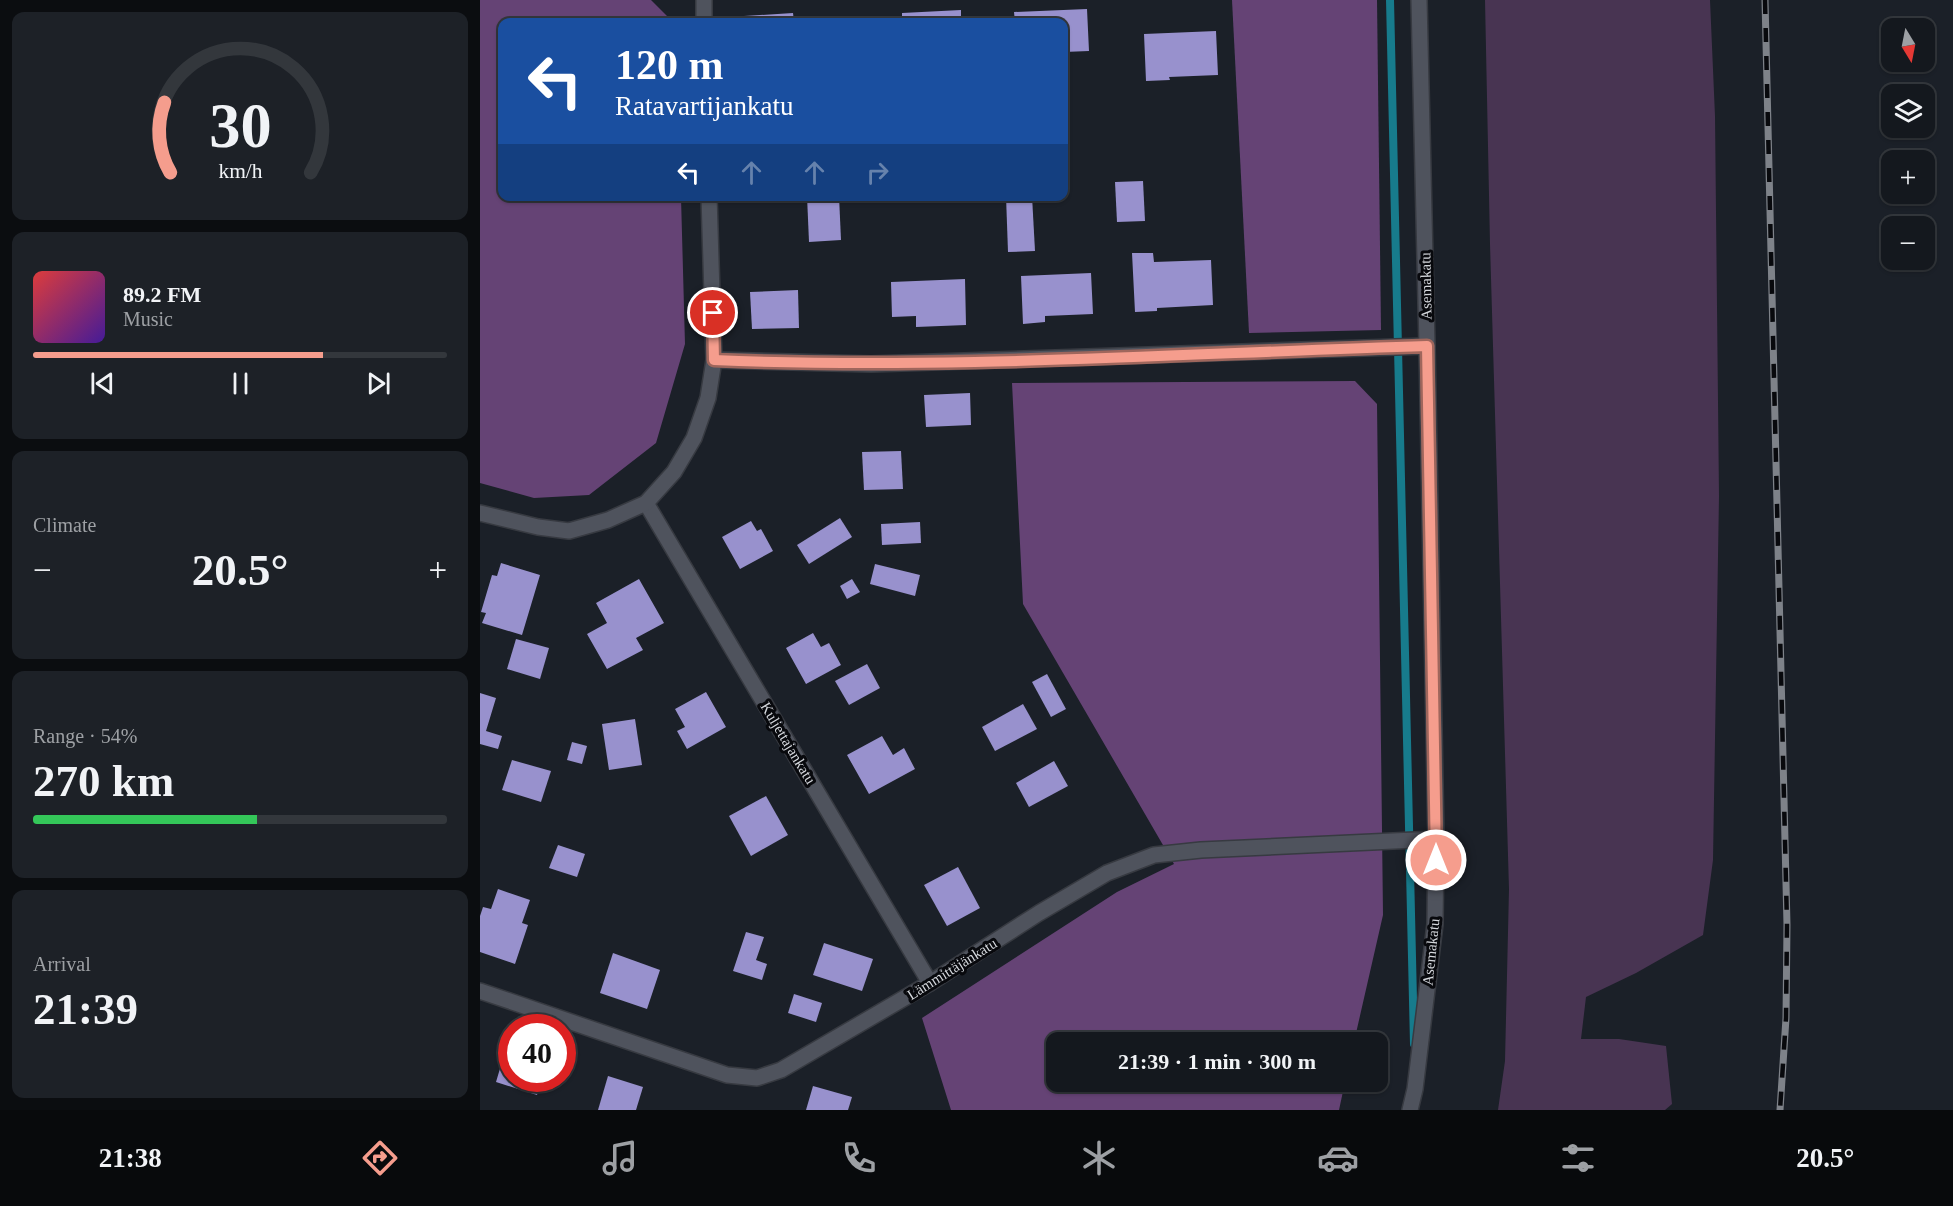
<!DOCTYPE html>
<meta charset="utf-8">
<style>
:root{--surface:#14181e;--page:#1d2127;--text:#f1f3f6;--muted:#9da0a4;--line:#33373c;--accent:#f59d8d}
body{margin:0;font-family:"Times New Roman",serif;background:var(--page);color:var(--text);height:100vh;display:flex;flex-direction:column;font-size:22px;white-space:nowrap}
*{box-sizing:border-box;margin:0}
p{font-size:20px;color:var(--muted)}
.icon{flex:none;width:33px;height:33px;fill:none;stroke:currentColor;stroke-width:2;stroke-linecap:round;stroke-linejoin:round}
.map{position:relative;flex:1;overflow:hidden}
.drawer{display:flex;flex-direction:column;gap:12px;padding:12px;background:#0b0d10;width:480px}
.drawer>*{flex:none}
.banner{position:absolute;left:18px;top:18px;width:570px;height:183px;border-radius:12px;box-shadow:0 2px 4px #0004,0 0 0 2px var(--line);background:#1a4fa0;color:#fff;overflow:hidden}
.needle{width:39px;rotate:170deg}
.fabs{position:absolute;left:1401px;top:18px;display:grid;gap:12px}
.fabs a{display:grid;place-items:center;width:54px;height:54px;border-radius:12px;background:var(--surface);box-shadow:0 2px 4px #0004,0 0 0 2px var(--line);font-size:30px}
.speed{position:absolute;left:18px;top:1014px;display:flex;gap:12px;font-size:30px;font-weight:700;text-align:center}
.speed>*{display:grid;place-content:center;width:78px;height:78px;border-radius:50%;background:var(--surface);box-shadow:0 2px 4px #0004,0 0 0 2px var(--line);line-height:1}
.speed .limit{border:9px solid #d22;background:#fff;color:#111}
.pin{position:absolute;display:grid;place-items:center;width:51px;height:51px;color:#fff;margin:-26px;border:3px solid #fff;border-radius:50%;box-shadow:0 2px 6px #0007}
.me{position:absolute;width:66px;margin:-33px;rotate:0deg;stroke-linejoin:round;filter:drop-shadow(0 0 4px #0008)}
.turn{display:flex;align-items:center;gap:21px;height:126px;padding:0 18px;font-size:27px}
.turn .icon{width:78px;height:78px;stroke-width:2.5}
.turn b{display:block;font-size:42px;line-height:51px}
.lanes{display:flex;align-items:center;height:57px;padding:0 18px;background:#0003;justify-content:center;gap:30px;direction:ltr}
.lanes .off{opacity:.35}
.big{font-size:45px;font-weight:700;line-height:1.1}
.drawer .tile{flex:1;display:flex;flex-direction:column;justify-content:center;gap:9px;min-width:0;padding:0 21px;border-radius:12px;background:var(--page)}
.drawer .dial{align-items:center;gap:0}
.dial svg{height:156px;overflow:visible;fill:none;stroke:var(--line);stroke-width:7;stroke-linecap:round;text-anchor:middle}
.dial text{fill:var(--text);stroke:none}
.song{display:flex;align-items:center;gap:18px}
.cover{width:72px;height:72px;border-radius:9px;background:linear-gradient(135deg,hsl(0 70% 55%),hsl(260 70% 35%))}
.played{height:6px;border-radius:3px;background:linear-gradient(90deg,var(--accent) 70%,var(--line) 70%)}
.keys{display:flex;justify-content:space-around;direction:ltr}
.heat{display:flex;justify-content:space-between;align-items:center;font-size:33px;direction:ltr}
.charge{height:9px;border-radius:4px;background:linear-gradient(90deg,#34c759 54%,var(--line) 0)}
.trip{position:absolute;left:566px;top:1032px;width:342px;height:60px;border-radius:12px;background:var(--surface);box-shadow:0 2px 4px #0004,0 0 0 2px var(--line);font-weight:700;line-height:60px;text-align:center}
.tabs{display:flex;height:96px;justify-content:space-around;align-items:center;background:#080a0c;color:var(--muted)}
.tabs .icon{width:42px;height:42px}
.tabs .active{color:var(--accent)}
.tabs b{font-size:27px;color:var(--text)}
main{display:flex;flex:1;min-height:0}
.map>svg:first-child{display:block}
.green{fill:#483452}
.forest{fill:#654375}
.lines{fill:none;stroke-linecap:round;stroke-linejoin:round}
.stream{stroke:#177b8c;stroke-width:8}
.building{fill:#9891cd}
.minor-casing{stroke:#373a41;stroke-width:18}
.minor{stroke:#4f535d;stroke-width:15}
.rail-casing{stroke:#7e8289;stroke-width:7}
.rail{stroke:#08090d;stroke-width:4.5;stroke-dasharray:14;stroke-linecap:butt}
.route-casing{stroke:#9f665c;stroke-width:15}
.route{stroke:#f59d8d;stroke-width:10}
.labels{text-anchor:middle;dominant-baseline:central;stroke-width:6;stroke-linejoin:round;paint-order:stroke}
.street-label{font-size:15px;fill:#d4d7dc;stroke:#08090d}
</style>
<main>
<section class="drawer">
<div class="tile dial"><svg viewBox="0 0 100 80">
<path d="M14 69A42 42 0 1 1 86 69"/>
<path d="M14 69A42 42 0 0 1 11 33" stroke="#f59d8d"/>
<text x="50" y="56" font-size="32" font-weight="700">30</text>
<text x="50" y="72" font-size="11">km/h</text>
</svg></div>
<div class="tile">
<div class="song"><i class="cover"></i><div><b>89.2 FM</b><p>Music</p></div></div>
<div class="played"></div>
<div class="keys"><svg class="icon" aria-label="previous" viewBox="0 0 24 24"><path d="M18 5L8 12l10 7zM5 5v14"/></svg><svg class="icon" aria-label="pause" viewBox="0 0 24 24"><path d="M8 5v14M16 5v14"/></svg><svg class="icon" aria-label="next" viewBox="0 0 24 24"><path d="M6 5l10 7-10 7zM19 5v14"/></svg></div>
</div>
<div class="tile"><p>Climate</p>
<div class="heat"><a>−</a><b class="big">20.5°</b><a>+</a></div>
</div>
<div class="tile"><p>Range · 54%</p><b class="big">270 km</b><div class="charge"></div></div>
<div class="tile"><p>Arrival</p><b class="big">21:39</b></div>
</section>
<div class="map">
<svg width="1473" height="1110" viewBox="0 0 1473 1110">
<rect width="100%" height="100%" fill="#1b2028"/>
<!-- green -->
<path class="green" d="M1005,0H1230L1235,116L1239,496L1233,860L1223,935L1156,973L1106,997L1101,1039H1139L1186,1046L1192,1104L1185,1110H1018L1025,1061L1029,889L1010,244Z"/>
<!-- forest -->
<g class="forest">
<path d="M0,0H171L193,22H22V196L201,197L205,344L176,443L109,495L54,498L0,483Z"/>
<path d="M752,0H897L901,330L769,333Z"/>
<path d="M875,381L897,404L903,915L874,1042H576V1082H865L859,1110H471L442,1018L637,892L694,864L543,604L532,383Z"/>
</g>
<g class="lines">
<!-- stream -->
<path class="stream" d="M910,0L934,1044"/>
</g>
<!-- building -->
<g class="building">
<path d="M607,9L609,51L584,52V22H535L534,12Z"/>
<path d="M481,10V22H422V13Z"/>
<path d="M313,13L314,22H265L264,16Z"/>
<path d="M736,31L738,75L689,77L690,80L666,81L664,34Z"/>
<path d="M663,181L665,221L637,222L635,182Z"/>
<path d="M327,196H359L361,240L329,242Z"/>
<path d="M526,196H552L555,251L528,252Z"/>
<path d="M652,253H673L674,262L731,260L733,305L677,308V311L655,312Z"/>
<path d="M611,273L613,314L565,316V322L543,324L541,276Z"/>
<path d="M485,279L486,325L436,327V316L412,317L411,282Z"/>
<path d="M318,290L319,328L272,329L270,292Z"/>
<path d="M490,393L491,425L446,427L444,395Z"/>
<path d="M421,451L423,489L384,490L382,452Z"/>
<path d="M360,518L372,537L329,564L317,545Z"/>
<path d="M271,521L277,531L281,529L293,551L260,569L242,537Z"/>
<path d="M440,522L441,543L402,545L401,524Z"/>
<path d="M21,563L60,575L42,635L2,623L6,613L1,612L12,575L17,576Z"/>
<path d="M395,564L440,575L435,596L390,584Z"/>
<path d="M159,579L184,623L156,638L163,650L127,669L107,634L127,623L116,603Z"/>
<path d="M372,579L380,592L367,599L360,586Z"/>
<path d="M333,633L341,647L349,643L361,665L326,684L306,648Z"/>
<path d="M36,639L69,648L60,679L27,669Z"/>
<path d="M387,664L400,688L369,705L355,681Z"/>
<path d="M567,674L586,709L571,717L552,682Z"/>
<path d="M226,692L246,727L207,749L197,731L205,727L195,709Z"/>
<path d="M0,693L16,698L6,731L22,736L18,749L0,744Z"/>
<path d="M543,704L557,729L515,751L502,727Z"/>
<path d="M155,719L162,765L129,770L122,724Z"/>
<path d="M402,736L413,755L424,748L435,769L389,794L367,755Z"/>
<path d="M92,742L107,746L102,764L87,760Z"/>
<path d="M32,760L71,771L61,802L22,790Z"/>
<path d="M574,761L588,786L549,807L536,783Z"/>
<path d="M286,796L308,835L271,856L249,816Z"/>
<path d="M78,845L105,854L97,877L69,868Z"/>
<path d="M478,867L500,908L467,926L444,885Z"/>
<path d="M18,889L50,900L42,923L48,925L35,964L0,952V916L3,907L11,909Z"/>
<path d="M266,932L284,937L276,960L287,964L282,980L253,971Z"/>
<path d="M344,943L393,959L382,991L333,975Z"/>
<path d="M133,953L180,970L167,1009L120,993Z"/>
<path d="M314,994L342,1003L336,1022L308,1013Z"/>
<path d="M27,1045L32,1046V1078H62L57,1095L16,1082Z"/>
<path d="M128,1076L163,1087L156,1110H118Z"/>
<path d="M333,1086L372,1097L368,1110H326Z"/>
</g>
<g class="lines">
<!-- minor casing -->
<g class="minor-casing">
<g id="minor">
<path d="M224,0V22"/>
<path d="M234,360L391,364L947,346"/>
<path d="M166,503L450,983"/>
<path d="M0,513L58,527L89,531L128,520L166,503L194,472L214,438L228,398L234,360L229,196"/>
<path d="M0,991L247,1075L277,1078L301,1070L450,983L559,913L627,873L674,855L721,850L956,839"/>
<path d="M930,1110L935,1089L955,924L956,839L947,346L939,0"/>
</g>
</g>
<!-- minor -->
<use href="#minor" class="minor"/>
<!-- rail casing -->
<g class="rail-casing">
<path id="rail" d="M1285,0L1307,925L1306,1018L1300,1110"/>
</g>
<!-- rail -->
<use href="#rail" class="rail"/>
</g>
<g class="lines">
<!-- route casing -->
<g class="route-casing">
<path id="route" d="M233,313L234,360C472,370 710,353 947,346L956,860"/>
</g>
<!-- route -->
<use href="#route" class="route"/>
</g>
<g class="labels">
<!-- street labels -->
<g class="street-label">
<text transform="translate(946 286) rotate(-91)">Asemakatu</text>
<text transform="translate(308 743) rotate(59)">Kuljettajankatu</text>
<text transform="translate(951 952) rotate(-84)">Asemakatu</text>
<text transform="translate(472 969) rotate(-32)">Lämmittäjänkatu</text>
</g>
</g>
</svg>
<div class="fabs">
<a><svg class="needle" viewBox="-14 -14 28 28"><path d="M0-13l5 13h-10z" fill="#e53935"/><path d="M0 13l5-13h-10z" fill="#9da0a4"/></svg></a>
<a><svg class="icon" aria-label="layers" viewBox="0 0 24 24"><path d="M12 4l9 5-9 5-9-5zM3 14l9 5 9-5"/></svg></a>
<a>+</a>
<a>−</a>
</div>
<div class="speed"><div class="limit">40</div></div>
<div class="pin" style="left:233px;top:313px;background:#d93025"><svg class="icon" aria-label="arrive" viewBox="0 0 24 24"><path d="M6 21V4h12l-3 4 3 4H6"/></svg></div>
<svg class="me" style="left:956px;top:860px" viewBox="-20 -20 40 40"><circle r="17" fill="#f59d8d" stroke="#fff" stroke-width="3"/><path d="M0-11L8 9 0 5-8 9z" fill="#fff"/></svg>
<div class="trip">21:39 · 1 min · 300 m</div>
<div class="banner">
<div class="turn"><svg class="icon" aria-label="left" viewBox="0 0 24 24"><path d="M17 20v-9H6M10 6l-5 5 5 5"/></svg><div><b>120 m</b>Ratavartijankatu</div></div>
<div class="lanes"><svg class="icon" aria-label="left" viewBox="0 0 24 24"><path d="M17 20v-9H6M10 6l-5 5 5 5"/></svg><svg class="icon off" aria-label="ahead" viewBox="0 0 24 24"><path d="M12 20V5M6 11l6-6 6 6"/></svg><svg class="icon off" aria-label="ahead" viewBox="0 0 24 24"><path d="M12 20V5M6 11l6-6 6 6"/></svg><svg class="icon off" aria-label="right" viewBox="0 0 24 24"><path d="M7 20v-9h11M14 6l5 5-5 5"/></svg></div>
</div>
</div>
</main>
<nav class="tabs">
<b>21:38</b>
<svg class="icon active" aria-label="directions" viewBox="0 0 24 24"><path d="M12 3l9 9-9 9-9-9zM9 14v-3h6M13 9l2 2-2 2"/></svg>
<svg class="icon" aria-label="music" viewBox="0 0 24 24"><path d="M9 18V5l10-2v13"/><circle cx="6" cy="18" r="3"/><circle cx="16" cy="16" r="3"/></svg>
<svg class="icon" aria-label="phone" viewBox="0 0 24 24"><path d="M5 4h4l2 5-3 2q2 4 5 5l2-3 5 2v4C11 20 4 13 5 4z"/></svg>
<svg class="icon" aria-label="climate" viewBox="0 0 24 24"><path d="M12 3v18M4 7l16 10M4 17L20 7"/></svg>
<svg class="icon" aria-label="car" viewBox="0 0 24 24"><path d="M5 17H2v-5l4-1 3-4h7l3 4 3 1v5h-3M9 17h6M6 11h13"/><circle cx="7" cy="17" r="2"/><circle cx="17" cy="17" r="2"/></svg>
<svg class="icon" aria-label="filters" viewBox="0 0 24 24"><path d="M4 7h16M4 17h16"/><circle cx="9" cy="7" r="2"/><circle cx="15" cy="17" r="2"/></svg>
<b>20.5°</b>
</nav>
